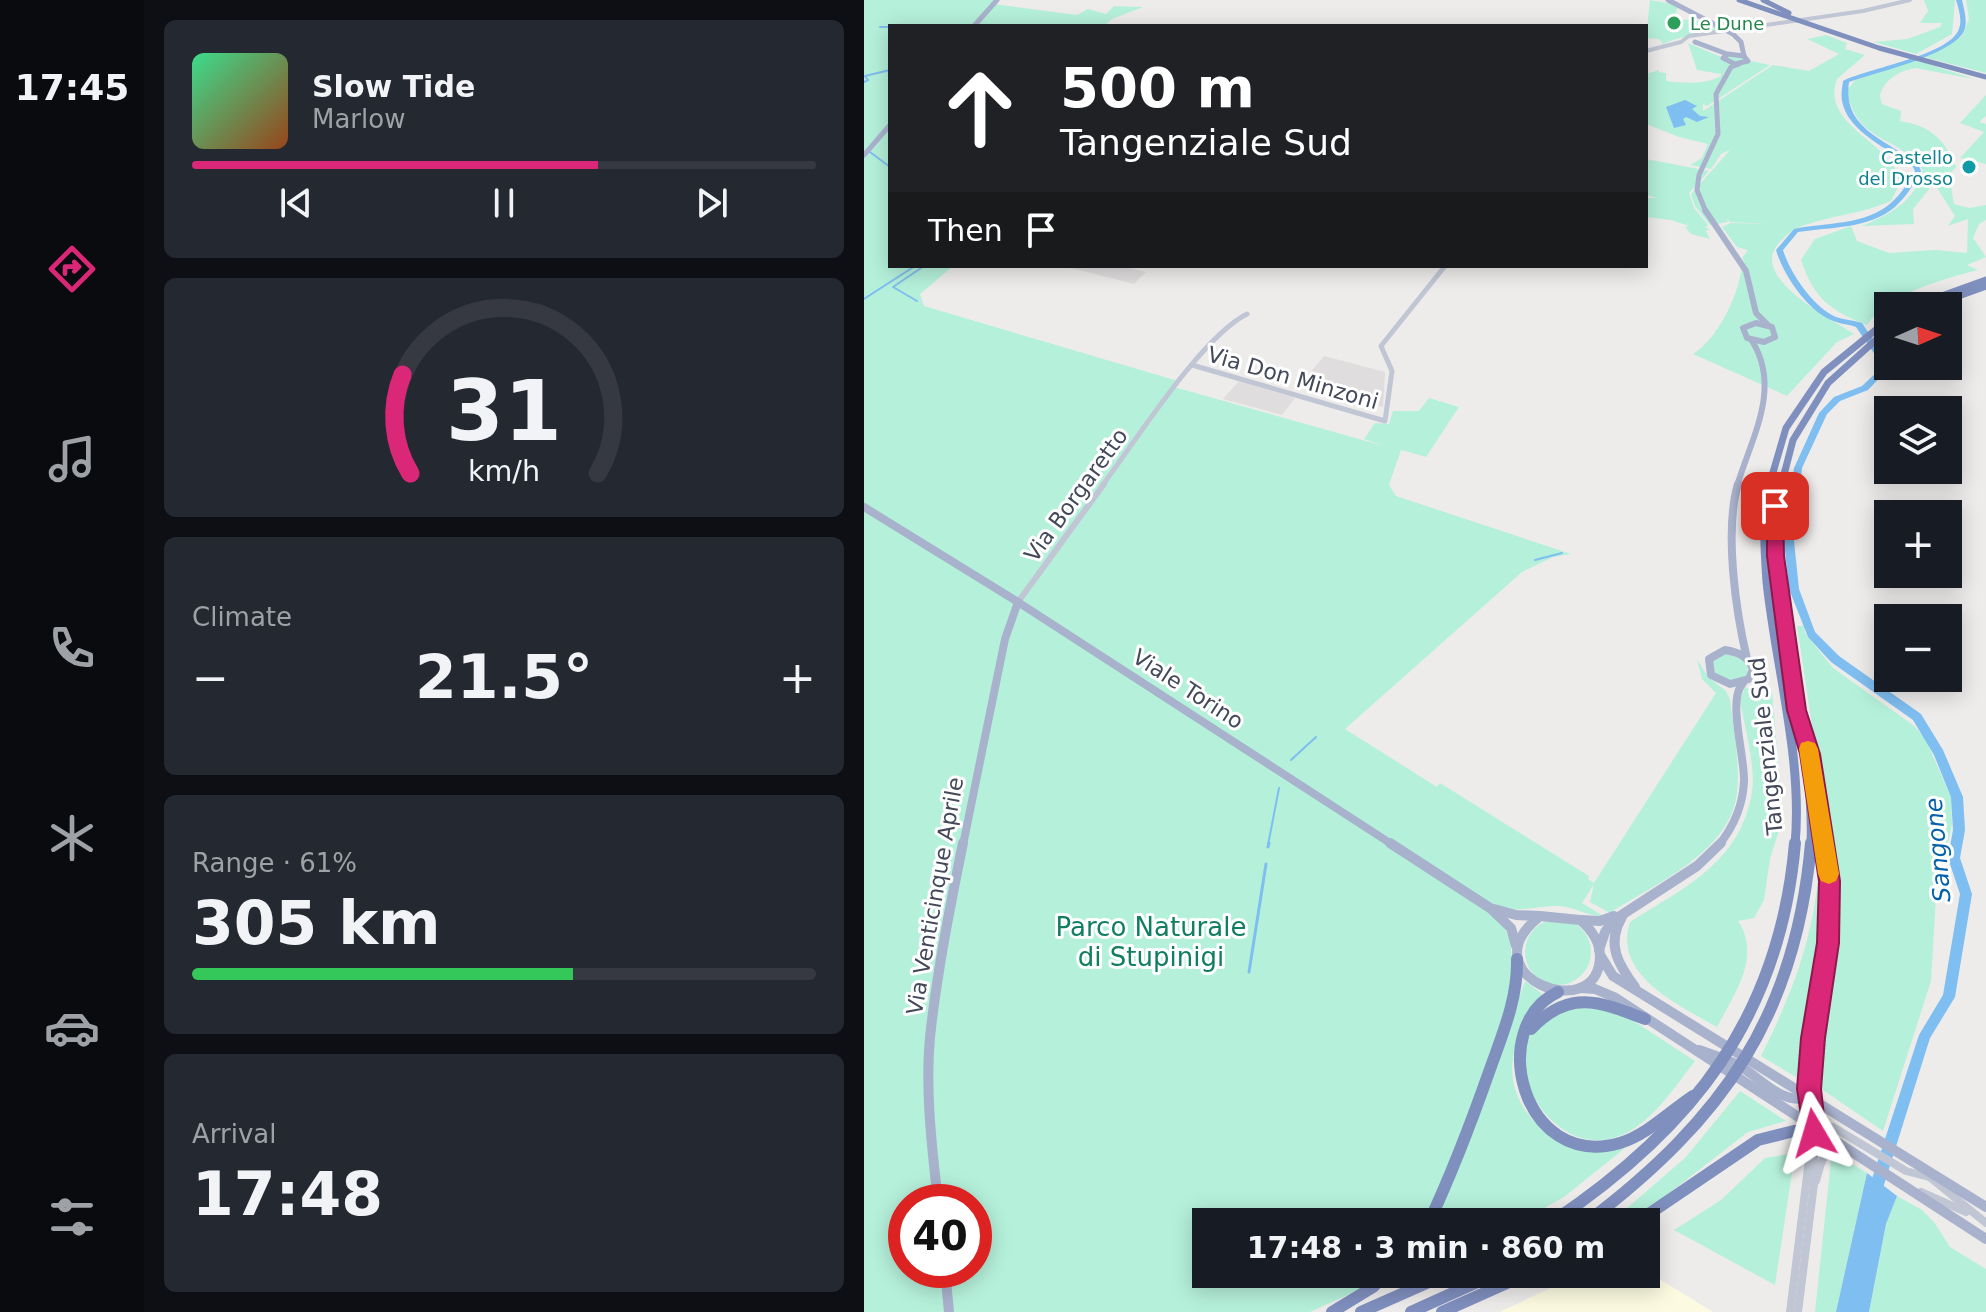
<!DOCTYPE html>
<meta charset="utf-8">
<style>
:root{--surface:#171b24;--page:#242831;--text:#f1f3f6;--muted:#9ea1a6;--line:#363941;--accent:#db2777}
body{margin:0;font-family:"DejaVu Sans",sans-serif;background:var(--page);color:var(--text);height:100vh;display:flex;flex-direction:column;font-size:30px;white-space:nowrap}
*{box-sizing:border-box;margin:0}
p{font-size:26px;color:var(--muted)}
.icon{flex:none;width:44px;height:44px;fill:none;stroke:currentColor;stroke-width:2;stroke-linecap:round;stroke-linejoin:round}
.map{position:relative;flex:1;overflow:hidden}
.sheet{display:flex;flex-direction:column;gap:20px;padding:20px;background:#0d0f14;width:720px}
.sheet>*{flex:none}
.top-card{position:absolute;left:24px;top:24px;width:760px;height:244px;border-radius:0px;box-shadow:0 4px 20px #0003;background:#202124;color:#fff;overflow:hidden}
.needle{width:52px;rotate:87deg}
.fabs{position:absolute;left:1010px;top:292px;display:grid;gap:16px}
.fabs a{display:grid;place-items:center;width:88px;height:88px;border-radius:0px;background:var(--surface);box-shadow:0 4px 20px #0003;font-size:40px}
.speed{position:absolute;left:24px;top:1184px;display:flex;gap:16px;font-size:40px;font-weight:700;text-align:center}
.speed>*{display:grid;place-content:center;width:104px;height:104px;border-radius:50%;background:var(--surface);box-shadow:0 4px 20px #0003;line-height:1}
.speed .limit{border:12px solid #d22;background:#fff;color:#111}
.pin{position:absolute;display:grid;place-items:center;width:68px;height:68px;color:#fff;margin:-34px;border-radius:16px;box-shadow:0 4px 12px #0006}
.me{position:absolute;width:88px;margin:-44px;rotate:353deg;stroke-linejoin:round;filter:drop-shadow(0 0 6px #0008)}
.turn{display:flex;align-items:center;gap:28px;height:168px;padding:0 40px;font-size:36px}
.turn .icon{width:104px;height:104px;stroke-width:2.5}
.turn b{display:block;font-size:56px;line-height:68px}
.then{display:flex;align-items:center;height:76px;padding:0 40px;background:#0003;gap:16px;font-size:30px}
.big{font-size:60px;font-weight:700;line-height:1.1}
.sheet .card{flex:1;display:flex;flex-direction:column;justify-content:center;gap:12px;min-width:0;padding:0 28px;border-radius:12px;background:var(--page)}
.sheet .dial{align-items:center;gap:0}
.dial svg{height:208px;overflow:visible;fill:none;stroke:var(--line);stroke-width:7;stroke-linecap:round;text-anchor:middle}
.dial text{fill:var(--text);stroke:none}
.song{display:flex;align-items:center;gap:24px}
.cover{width:96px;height:96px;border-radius:12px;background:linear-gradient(135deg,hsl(150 70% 55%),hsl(20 70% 35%))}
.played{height:8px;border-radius:4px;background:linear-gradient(90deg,var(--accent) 65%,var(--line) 65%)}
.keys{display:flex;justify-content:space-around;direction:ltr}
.heat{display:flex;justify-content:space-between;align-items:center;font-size:44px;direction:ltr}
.charge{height:12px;border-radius:6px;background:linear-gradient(90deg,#34c759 61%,var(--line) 0)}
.trip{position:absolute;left:328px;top:1208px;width:468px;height:80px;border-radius:0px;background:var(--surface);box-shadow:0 4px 20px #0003;font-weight:700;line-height:80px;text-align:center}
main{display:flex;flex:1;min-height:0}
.tab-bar{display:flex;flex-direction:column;width:144px;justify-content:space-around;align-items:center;background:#090b0e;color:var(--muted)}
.tab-bar .icon{width:56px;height:56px}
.tab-bar .current{color:var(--accent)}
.tab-bar b{font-size:36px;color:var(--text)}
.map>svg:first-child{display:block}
.commercial{fill:#fcfbe1}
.education{fill:#dfdddd}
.green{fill:#b5f0da;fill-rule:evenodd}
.water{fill:#7fbef0}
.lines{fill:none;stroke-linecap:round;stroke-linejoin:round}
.stream-far1{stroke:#7fbef0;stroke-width:2}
.stream{stroke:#7fbef0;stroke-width:3}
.river{fill:#7fbef0;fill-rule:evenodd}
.minor-far3{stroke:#c0c6d4;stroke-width:4}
.minor-far2{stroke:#c0c6d4;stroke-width:5}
.minor-far1{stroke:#c0c6d4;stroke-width:6}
.minor{stroke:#c0c6d4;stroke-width:8}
.major-far3{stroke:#a9b2cd;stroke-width:5}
.major-far2{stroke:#a9b2cd;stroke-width:6}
.major-far1{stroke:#a9b2cd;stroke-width:8}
.major{stroke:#a9b2cd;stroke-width:10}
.highway-far3{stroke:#7f8fbe;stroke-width:5}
.highway-far2{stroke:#7f8fbe;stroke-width:7}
.highway-far1{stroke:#7f8fbe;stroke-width:9}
.highway{stroke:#7f8fbe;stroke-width:12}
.route{fill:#db2777;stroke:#8e194d;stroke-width:2}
.slow{fill:#f59e0b}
.leisure-dot{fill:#2e9e5b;stroke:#fff;stroke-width:3}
.culture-dot{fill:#0f9aa8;stroke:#fff;stroke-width:3}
.labels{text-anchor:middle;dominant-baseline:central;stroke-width:6;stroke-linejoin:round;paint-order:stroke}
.far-leisure-label{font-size:18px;fill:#27864d;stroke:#fff;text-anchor:start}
.far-culture-label{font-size:18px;fill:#0d838f;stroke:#fff;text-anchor:end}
.street-label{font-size:22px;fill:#434959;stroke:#fff}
.water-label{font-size:24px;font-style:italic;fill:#0461ab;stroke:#fff}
.near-park-label{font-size:26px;fill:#117d61;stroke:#fff}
</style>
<main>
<nav class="tab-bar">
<b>17:45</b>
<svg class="icon current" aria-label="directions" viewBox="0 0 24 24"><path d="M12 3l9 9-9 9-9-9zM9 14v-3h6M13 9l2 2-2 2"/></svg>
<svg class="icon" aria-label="music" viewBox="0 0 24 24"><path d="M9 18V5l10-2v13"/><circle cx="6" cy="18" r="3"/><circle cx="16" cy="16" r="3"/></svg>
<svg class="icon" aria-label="phone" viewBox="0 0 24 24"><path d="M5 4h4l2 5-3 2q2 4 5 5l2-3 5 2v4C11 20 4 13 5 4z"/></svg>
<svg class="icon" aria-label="climate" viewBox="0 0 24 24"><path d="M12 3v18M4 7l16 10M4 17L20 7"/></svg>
<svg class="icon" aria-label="car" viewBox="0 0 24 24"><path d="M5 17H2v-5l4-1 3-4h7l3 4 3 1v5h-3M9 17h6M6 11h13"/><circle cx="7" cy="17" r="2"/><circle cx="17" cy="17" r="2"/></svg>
<svg class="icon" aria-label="filters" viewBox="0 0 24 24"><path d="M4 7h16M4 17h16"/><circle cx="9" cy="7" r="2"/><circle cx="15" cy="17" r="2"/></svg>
</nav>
<section class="sheet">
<div class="card">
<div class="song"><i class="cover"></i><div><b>Slow Tide</b><p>Marlow</p></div></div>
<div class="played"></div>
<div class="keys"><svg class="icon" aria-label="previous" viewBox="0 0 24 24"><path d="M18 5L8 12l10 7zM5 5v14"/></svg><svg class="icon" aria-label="pause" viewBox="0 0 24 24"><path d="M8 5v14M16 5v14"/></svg><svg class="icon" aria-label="next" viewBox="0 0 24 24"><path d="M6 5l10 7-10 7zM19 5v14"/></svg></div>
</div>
<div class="card dial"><svg viewBox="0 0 100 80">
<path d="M14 69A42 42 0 1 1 86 69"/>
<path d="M14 69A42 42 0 0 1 11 31" stroke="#db2777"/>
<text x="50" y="56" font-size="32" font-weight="700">31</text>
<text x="50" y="72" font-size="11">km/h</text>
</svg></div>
<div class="card"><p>Climate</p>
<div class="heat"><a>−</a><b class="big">21.5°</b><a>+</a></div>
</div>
<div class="card"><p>Range · 61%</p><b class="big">305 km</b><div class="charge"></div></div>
<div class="card"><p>Arrival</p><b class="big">17:48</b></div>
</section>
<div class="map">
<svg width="1122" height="1312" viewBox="0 0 1122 1312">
<rect width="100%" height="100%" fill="#eeeceb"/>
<!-- commercial -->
<path class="commercial" d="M782,1271L849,1312H636L716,1274H782Z"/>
<!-- education -->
<g class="education">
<path d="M257,266L282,272L270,284L203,267Z"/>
<path d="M460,356L521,372L519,407L435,386Z"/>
<path d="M375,381L431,398L418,415L359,399Z"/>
</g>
<!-- green -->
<g class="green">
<path d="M0,0H132L130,4L213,15L224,9L242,14L250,6L279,7L248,19L240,26H26V266H89L56,294L60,306L314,381L310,387L520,446L500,439L511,423L525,424L529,411H555L565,398L595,407L562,457L537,450L525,485L532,496L707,554L689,557L658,572L481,729L573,787L576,783L725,876L724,879L730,883L852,693L838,679L833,659L844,677L862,691L866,700C870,730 876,762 873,793C866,853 790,884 746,913L726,902L730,884L718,903L739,916C722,916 711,907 695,906C677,905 665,911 643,909L640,926L646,941L651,986L581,1185L561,1222H342V1274H517L501,1287L446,1312H0ZM42,1202H110V1270H42Z"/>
<path d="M786,0L814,5L810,19L841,21L838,25L863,29C842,33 815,36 799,44L795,39L782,38Z"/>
<path d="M1060,0H1091L1088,34L1052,54L1010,42L1043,39L1076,27L1078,23H1056L1064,11Z"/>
<path d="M1102,0H1122V73L1060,57L1098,36L1105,19Z"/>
<path d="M962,35L983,43L981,49L1001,55L973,79C956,125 1027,142 1037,181L1027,201C1000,213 971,215 944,224C930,228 923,234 914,244C885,278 969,320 990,334L973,342L923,396L829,354C854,339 876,293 878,264L881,263L878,258L884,250L873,247L858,227L867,223L903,224L866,222L862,218L864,222L846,225L831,206L827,194L866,150L857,154L847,169L826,165L838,158L844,144L815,137L782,124V74L795,70V72L802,73V81C820,83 840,85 857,76V74L833,70L824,43L857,57L874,55L882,60L906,65L843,106L839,104V111L909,65L945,71L975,54L943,39Z"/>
<path d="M1052,60L1110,79L1051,68C1035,71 1019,80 1016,96L1018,104L1037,111L1036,121C1066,126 1080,138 1092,167L1085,175L1090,204L1105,208L1122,205V220L1115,224L1109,238L1122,257L1103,265L1114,270C1079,279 1024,294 1003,325C967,311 950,299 937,260L951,239L987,226L993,241L1025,253L1071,250L1103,253L1104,219L1084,226L1091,216L1070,183L1049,209L1050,224L998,226C1026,214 1051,202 1059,170C1032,133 994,145 983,91L991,80Z"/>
<path d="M1122,95V116L1115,122L1122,124V164L1096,158L1120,132L1096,123Z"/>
<path d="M782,159L845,171L825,193L830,208L844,225L841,228L846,229L842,231L846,239L827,234L821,227L825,226L807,220L782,217V198H793L782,195Z"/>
<path d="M933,626H940L941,633L969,668L1049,725L1061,738L1087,797L1088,824L1083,847L1074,862L1067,981L1019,1131L953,1086L972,939L973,891Z"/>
<path d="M861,653L878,658L884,667L882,676L868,682L851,674L848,660Z"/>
<path d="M881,687L896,694L908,692L919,817L906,859L900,900L890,918L874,921C898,956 870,995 853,1027C817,1006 748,976 766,922C821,887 876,863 888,792C892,766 880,725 876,700Z"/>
<path d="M957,847L962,918L940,1082L897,1056C934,982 952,929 957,847Z"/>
<circle cx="694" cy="952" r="33"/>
<path d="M661,981L681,996C672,1011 658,1028 652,1045C631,1111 701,1162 761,1148L700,1197L655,1222H570L589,1182Z"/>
<path d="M718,1004L759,1014L831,1061C812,1085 788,1123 758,1135C687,1165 628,1055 678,1020C688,1012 705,1009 718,1004Z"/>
<path d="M876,1091L922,1121L884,1132L795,1201L759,1222H747L822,1157Z"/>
<path d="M931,1153L911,1285L810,1230L857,1200L901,1158Z"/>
<path d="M974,1155L1003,1173L972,1312H951L967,1160Z"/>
<path d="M1033,1196L1058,1210L1070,1222L1086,1247L1122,1269V1312H1005L1022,1224Z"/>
</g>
<!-- water -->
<g class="water">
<path d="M821,100L833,106L828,109L836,116L845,117L833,122L822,117L819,119L822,125L810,128L802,107Z"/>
<path d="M1003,1173L1033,1196L1022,1224L1005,1312H972Z"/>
</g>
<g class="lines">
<!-- stream-far1 -->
<g class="stream-far1">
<path d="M16,27H26"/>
<path d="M0,82L4,80L1,76L26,70"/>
<path d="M6,152L26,167"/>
<path d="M0,299L51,266"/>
<path d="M53,301L29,287L60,266"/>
<path d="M671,560L698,553"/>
<path d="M427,760L452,737"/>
<path d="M404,845L415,788"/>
</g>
<!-- stream -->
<g class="stream">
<path d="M404,847L405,843"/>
<path d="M385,972L402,864"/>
</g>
<!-- river -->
<path class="river" d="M1092,0H1098C1100,10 1104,21 1100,31C1089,55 1010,73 985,82C978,131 1025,139 1055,166L1057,171C1050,184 1042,197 1031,207C1005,229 966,227 934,232L919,250C926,273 949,307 972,317C980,320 989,320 998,323L1020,356L1023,370L1004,390L976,401L963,414L938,468L930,541L935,589L951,632L975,656L1057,714L1079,750L1099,797L1101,830L1096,858L1108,894L1091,997L1066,1038L1018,1191L1016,1196L1011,1198L1006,1196L1004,1191L1055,1035L1079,995L1096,894L1084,858L1089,830L1087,797L1070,755L1049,720L967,662L944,637L925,589L920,541L930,468L955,413L970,397L998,386L1015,370L1012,356L992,327C984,324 975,324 967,320C943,310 919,274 912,250L930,229C962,222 1002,226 1028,202C1038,193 1044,182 1051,171L1049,167C1026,149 984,133 978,101C977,94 978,88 979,81C1004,68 1082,56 1094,31C1099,22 1095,10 1092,0Z"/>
<!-- minor-far3 -->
<g class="minor-far3">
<path d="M817,42L825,36L999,11L1046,0"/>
<path d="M782,51L817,42"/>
</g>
<!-- minor-far2 -->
<g class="minor-far2">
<path d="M328,365L521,421L528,371L517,346L581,266"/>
<path d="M238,486C271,442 337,337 383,314"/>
</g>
<!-- minor-far1 -->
<path class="minor-far1" d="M154,602L240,484"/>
<!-- minor -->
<g class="minor">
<path d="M944,1098L948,1126"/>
<path d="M1063,1175L1122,1223"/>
<path d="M952,1181C957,1165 958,1147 977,1147"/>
<path d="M1057,1192L1102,1212"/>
<path d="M926,1312L947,1144L953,1129L969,1127L1042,1171L1065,1177"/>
<path d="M934,1312L950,1184V1137"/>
</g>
<!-- major-far3 -->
<g class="major-far3">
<path d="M804,0L869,34L877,42L880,56"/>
<path d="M110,26L133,0"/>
<path d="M831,42L863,54"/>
<path d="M864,54L880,56L884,61L871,64L859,58Z"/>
<path d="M0,155L26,125"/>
<path d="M842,212L833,190L835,175L854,134L852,94L867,67L875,64"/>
</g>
<!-- major-far2 -->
<g class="major-far2">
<path d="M841,210L882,271L892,313L904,325"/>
<path d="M892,323L908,327L911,337L900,342L883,338L879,328Z"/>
<path d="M873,486C887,439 918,388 888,341"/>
</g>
<!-- major-far1 -->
<g class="major-far1">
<path d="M874,484C860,531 872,612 883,659"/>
<path d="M0,507L154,602L529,845"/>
<path d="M861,650C874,652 884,656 889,669L885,679L866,684L847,675L845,659Z"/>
<path d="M99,845L141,639L154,602"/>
<path d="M855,845C870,826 879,806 880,781C881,757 863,699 879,683"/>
</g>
<!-- major -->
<g class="major">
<path d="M526,843L626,908L647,928L652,946"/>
<path d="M630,909L652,915L676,916"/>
<path d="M676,916L716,920C727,929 736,942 736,957C734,1027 601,975 676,916Z"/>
<path d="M758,917C742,944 754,964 771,987"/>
<path d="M717,920L736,921L750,916"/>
<path d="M735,950L741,932L750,920L833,866L857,843"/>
<path d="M736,955L749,976L1122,1207"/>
<path d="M716,988L731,989L750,997L1122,1239"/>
<path d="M835,1050C849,1055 864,1059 877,1067C898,1079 916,1104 944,1098"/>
<path d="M74,1202C68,1148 61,1091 66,1037C73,972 86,907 99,843"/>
<path d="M81,1270L85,1312"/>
</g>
<!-- highway-far3 -->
<g class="highway-far3">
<path d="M875,0L1015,48L1122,77"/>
<path d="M899,0L925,13"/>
</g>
<!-- highway-far2 -->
<g class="highway-far2">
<path d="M1050,306L1122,280"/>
<path d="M1067,306L1122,286"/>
<path d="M905,486L922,428L960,372L1024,320"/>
<path d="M917,486L929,440L964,383L1024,329"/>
</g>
<!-- highway-far1 -->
<g class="highway-far1">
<path d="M906,484C898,514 901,552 903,582C912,668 939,758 931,845"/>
<path d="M918,484C908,522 912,563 917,601C927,682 950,763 947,845"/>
<path d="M943,745L961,845"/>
</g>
<!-- highway -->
<g class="highway">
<path d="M694,992C622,1026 658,1171 756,1143C783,1135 806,1111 829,1096"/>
<path d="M667,1029C705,989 735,1001 781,1019"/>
<path d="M944,1098L966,914L961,843"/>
<path d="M565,1222C588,1173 607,1123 625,1072C638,1035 654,999 653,959"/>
<path d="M688,1222C829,1128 916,1016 931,843"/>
<path d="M723,1222C859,1119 932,1016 947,843"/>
<path d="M773,1222L894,1140L930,1131L968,1138"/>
<path d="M468,1312L509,1287L522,1274"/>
<path d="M497,1312L583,1274"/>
<path d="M547,1312L631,1274"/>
<path d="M578,1312L663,1274"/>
</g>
</g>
<!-- route -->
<path class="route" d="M911,501L919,506L920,556L942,710L956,754L976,881L975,943L961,1038L957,1089L962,1133L958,1142L950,1146L941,1142L933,1089L937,1038L953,943L955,881L936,754L923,710L903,556V506Z"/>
<!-- slow -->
<path class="slow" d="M944,741L951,743L954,749L975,874L972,881L965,884L957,881L954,874L935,749L937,743Z"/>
<!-- markers -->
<circle class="leisure-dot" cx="810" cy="23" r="8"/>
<circle class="culture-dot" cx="1105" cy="167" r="8"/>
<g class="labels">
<!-- far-leisure labels -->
<g class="far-leisure-label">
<text x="826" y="23">Le Dune</text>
</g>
<!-- far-culture labels -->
<g class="far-culture-label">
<text x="1089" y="157">Castello<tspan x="1089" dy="21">del Drosso</tspan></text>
</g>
<!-- street labels -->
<g class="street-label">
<text transform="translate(429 378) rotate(16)">Via Don Minzoni</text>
<text transform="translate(212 495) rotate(-54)">Via Borgaretto</text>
<text transform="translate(324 689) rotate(33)">Viale Torino</text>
<text transform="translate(902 746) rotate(-96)">Tangenziale Sud</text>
<text transform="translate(71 896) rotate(-80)">Via Venticinque Aprile</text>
</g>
<!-- water labels -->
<g class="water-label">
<text transform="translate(1074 850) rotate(-95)">Sangone</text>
</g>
<!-- near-park labels -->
<g class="near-park-label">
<text x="287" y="927">Parco Naturale<tspan x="287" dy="30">di Stupinigi</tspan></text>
</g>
</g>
</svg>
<div class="fabs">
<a><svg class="needle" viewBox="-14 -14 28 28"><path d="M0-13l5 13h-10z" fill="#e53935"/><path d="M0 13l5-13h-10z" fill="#9ea1a6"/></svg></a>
<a><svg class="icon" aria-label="layers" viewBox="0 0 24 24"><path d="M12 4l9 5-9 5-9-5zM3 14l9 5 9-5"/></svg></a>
<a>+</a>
<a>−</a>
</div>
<div class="speed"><div class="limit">40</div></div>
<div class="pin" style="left:911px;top:506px;background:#d93025"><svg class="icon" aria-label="arrive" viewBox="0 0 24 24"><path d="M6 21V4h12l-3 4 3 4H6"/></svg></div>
<svg class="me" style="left:950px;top:1133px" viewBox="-20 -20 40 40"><path d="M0-17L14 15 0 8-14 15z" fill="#db2777" stroke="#fff" stroke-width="4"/></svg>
<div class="trip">17:48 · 3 min · 860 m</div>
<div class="top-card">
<div class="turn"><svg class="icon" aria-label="ahead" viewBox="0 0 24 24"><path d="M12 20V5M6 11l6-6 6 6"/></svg><div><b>500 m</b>Tangenziale Sud</div></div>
<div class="then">Then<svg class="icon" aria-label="arrive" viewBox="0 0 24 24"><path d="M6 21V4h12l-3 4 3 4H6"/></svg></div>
</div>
</div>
</main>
